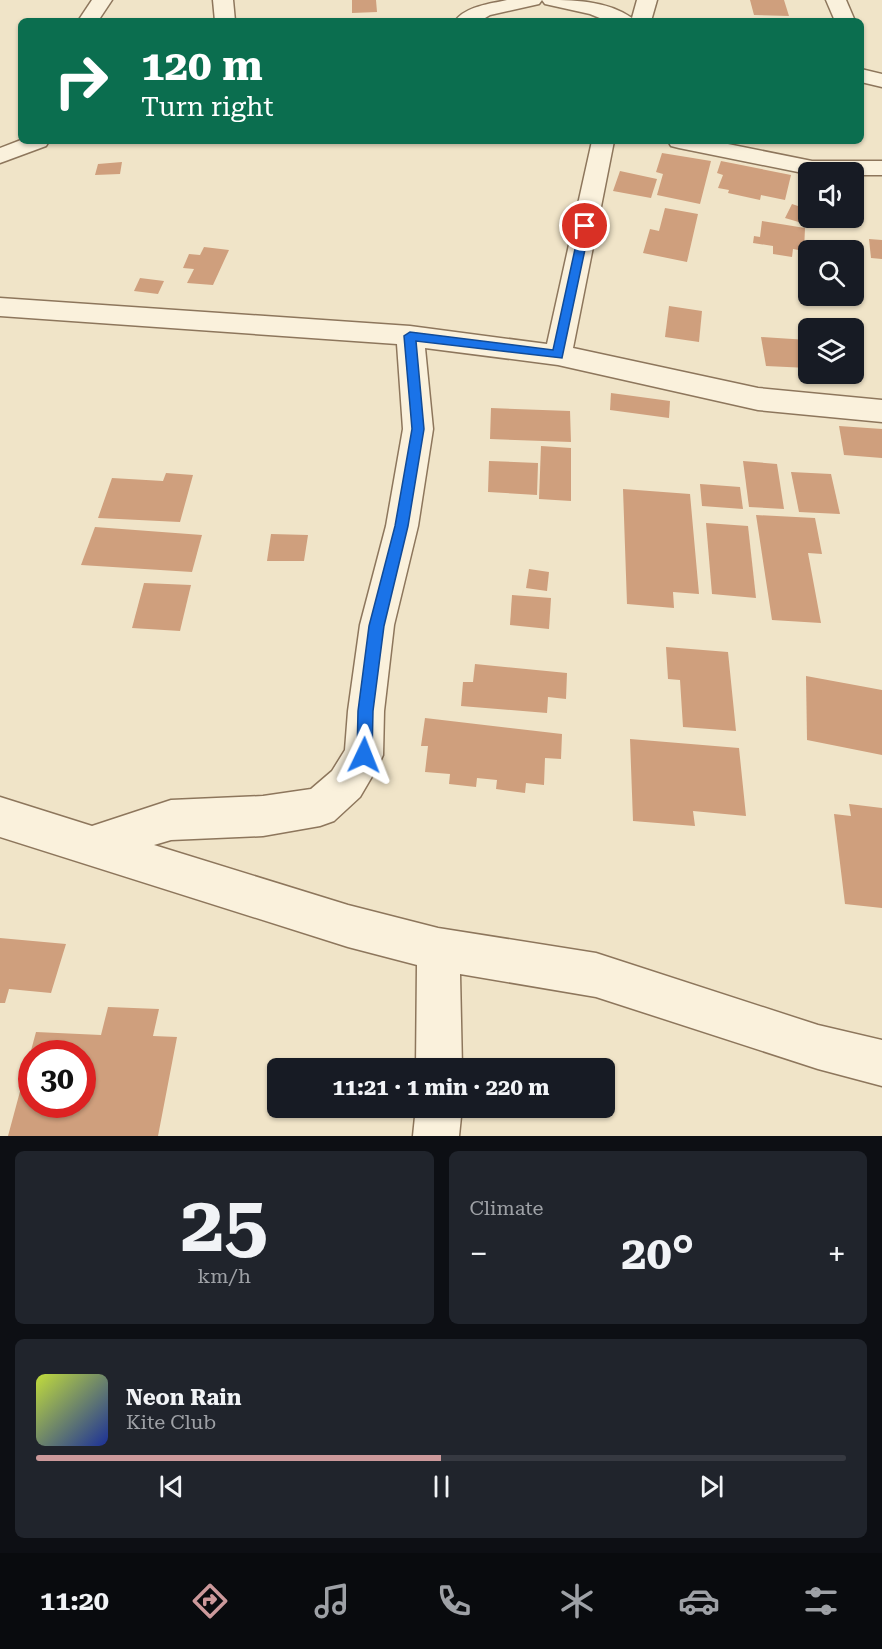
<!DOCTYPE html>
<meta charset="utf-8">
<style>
:root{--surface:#171b24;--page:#20242c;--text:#f1f3f6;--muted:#9ea1a6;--line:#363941;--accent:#cc999b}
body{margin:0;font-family:"Roboto Serif",serif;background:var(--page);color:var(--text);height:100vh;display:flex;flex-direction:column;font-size:22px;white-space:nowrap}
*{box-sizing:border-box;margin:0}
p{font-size:20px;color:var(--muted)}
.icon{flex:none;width:33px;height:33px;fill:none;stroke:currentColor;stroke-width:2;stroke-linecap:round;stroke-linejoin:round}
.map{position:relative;height:1136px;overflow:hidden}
.panel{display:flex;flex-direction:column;gap:15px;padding:15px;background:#0d0f14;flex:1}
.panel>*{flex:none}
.guide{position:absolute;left:18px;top:18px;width:846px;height:126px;border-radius:9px;box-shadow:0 2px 4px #0004;background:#0b6e4f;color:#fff;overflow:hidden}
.tools{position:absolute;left:798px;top:162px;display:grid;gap:12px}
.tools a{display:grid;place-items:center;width:66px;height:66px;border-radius:9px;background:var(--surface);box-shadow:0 2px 4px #0004;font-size:30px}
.speed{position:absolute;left:18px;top:1040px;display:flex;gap:12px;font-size:30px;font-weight:700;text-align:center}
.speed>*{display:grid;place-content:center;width:78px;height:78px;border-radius:50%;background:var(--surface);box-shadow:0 2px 4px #0004;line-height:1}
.speed .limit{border:9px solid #d22;background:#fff;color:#111}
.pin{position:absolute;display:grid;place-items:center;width:51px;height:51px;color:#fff;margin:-26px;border:3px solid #fff;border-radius:50%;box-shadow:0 2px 6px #0007}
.me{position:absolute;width:66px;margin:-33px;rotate:2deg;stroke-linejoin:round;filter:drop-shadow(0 0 4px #0008)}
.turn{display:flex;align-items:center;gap:21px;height:126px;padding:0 24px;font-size:27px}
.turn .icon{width:78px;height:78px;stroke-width:2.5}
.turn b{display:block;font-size:42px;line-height:51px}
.big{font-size:45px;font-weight:700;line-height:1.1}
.panel .card{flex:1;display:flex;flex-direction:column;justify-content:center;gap:9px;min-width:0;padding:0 21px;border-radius:9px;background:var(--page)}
.panel .dial{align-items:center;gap:0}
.dial b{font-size:78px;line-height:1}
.song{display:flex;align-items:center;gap:18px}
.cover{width:72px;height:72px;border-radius:9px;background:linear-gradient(135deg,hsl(70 70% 55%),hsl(230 70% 35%))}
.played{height:6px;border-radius:3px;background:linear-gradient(90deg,var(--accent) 50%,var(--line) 50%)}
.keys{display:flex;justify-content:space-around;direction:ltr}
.heat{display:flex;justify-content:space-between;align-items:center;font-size:33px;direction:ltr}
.panel .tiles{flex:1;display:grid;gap:15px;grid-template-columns:1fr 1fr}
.card:last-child{grid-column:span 2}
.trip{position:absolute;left:267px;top:1058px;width:348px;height:60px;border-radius:9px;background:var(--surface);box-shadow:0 2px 4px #0004;font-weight:700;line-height:60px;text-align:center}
.tabs{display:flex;height:96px;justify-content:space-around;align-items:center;background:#090b0e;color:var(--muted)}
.tabs .icon{width:42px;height:42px}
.tabs .active{color:var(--accent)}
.tabs b{font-size:27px;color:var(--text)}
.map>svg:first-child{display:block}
.building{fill:#cf9f7d;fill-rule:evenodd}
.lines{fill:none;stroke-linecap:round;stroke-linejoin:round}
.minor-casing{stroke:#8d765c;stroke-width:3}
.minor{fill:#faf1dc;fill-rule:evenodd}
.route{fill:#1a73e8;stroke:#114b97;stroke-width:1.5}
</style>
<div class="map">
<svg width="882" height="1136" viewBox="0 0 882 1136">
<rect width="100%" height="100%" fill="#f0e4c8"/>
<!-- building -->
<g class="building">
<path d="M352,0H376L377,12L352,13Z"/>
<path d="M750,0H784L789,16L754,15Z"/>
<path d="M662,153L711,161L700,204L657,195L663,174L656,172Z"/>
<path d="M721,161L791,175L785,200L761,195L760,200L728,193L729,190L718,188L723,175L717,173Z"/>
<path d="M122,162L120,174L95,175L98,164Z"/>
<path d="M620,171L657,179L651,198L613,191Z"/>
<path d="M805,194L808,195V218H813L809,225L785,218L792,204L798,206Z"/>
<path d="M665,208L698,214L687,262L643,253L650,229L659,231Z"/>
<path d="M762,221L805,228L804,251L793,249L792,257L773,254V246L753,243L754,236L760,237Z"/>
<path d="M869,239L882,240V259L871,258Z"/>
<path d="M204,247L229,250L213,285L187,283L194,269L183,268L189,254L200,255Z"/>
<path d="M140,278L164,281L158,294L134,291Z"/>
<path d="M669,306L702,311L699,342L665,337Z"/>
<path d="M761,337L808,340V368L766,366Z"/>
<path d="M611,393L670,401L669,418L610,410Z"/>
<path d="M491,408L570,411L571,442L490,439Z"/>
<path d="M839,426L882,429V458L844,455Z"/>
<path d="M541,446L571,448V501L539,499Z"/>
<path d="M489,461L538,463L537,495L488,492Z"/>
<path d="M743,461L777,464L784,509L749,507Z"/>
<path d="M791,472L831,474L840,514L799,512Z"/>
<path d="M166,473L193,475L180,522L98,518L112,478L163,481Z"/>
<path d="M700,484L740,487L743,509L702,506Z"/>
<path d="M623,489L690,494L699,594L673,592L674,608L627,604Z"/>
<path d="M756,515L815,518L822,554L808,553L821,623L772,620Z"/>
<path d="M706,523L748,526L756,598L712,594Z"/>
<path d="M95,527L202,535L192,572L81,565Z"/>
<path d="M271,534L308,535L304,561H267Z"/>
<path d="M529,569L549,572L547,591L526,588Z"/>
<path d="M144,583L191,585L180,631L132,628Z"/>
<path d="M512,595L551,598L549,629L510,625Z"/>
<path d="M666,647L728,652L736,731L683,727L680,680L668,679Z"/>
<path d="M475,664L567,673L566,699L548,697L547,713L461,706L463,682H473Z"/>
<path d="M806,676L882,690V755L807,740Z"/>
<path d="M425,718L562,734L561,759L545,758L544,785L526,783L525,793L496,789L497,780L477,778L476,787L449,784L450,774L425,772L428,746H421Z"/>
<path d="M630,739L739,748L746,816L693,811L695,826L633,821Z"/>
<path d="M849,804L882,808V908L845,904L834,814L851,816Z"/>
<path d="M0,938L66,944L51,993L9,989L5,1003H0Z"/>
<path d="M108,1007L159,1009L153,1036L177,1037L158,1136H8L36,1032L101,1035ZM32,1053H82V1104H32Z"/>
</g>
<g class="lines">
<!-- minor casing -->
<g class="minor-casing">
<g id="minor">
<path d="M92,0H112L98,21H78Z"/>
<path d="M213,0H233L235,21H215Z"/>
<path d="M507,0H542L539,4L490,15L480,21H455C466,6 490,4 507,0Z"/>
<path d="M542,0C573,0 606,0 632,18L637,0H657L651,21H607L590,14L545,4Z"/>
<path d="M826,0H846L855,21H835Z"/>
<path d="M861,69L882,74V87L861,82Z"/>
<path d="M21,140L49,141L46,146L0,163V148Z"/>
<path d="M592,141H614L573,348L758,388L882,400V422L758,410L558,365L425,348L433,429L418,526L394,625L384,711L383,755L377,768L360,797L334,821L320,826L263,836L171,840L154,845L348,905L438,928L596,953L818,1025L882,1040V1086L818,1069L596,997L460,974L462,1068H416L417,965L348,947L0,837V797L92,826L171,800L263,796L311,789L332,771L345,750L348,711L360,625L386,526L403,429L397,344L0,316V298L410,326L547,344Z"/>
<path d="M668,141H713L812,161H882V175H854V172L808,174L679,148L671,146Z"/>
<path d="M416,1107H462L459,1136H413Z"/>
</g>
</g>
<!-- minor -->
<use href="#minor" class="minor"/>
</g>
<!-- route -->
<path class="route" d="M585,223L590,226L562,358L416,341L424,429L408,526L384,626L373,711L372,755L370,761L364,763L359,761L357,755L358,711L369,626L395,526L412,429L404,336L410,332L553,350L580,226Z"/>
</svg>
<div class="tools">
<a><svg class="icon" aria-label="sound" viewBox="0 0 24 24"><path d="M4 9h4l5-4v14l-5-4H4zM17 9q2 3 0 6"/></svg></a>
<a><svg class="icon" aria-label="search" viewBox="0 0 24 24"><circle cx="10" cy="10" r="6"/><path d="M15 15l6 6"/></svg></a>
<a><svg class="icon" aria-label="layers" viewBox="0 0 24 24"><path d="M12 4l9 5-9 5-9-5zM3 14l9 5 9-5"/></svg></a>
</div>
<div class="speed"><div class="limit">30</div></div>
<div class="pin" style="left:585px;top:226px;background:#d93025"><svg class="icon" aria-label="arrive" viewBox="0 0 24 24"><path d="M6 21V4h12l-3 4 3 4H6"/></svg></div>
<svg class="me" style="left:364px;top:755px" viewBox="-20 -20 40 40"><path d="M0-17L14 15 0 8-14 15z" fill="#1a73e8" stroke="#fff" stroke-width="4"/></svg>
<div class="trip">11:21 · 1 min · 220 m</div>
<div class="guide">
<div class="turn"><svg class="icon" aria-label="right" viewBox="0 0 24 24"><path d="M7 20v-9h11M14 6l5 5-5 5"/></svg><div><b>120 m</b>Turn right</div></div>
</div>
</div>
<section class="panel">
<div class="tiles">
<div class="card dial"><b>25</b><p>km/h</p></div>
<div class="card"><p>Climate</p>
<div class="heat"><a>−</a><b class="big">20°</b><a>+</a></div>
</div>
<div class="card">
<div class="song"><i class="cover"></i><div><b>Neon Rain</b><p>Kite Club</p></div></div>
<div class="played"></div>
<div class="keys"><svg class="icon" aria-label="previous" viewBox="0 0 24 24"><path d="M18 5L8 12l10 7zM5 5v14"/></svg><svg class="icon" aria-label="pause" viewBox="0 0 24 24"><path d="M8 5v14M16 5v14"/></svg><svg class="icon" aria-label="next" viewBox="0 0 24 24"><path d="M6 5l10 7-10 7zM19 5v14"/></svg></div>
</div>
</div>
</section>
<nav class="tabs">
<b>11:20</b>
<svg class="icon active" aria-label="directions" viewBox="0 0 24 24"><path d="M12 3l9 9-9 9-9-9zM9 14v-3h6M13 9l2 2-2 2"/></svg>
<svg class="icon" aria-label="music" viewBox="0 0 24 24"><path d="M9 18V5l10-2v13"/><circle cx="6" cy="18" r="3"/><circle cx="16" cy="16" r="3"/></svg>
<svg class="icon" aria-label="phone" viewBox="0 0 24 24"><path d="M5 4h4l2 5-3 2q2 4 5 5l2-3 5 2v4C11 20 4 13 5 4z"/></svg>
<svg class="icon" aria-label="climate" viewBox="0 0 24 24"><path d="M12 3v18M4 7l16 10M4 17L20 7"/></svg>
<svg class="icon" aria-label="car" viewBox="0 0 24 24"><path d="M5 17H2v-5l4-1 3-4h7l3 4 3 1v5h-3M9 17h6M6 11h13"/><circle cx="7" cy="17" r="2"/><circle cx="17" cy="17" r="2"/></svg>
<svg class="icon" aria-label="filters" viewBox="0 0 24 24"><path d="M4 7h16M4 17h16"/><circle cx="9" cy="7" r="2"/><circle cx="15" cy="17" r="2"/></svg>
</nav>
